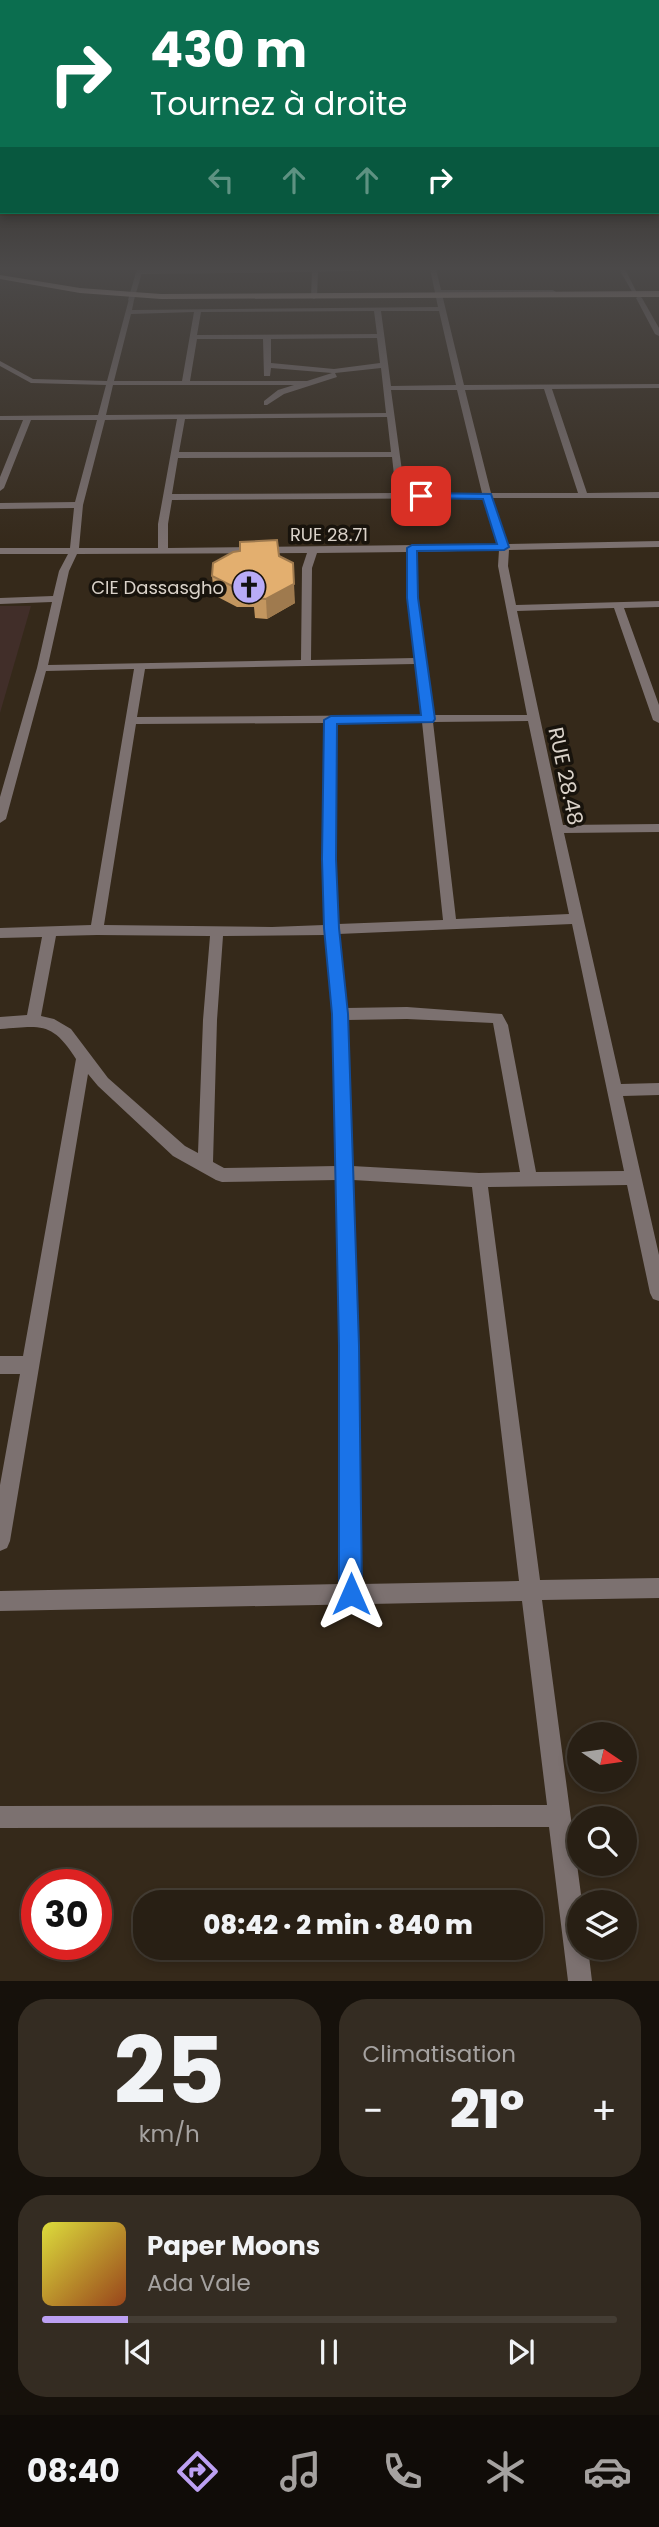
<!DOCTYPE html>
<html lang="fr">
<meta charset="utf-8">
<style>
:root{--surface:#281f14;--page:#342c22;--text:#f1f3f6;--muted:#a5a2a0;--line:#443d34;--accent:#bca0f2}
body{margin:0;font-family:Poppins,sans-serif;background:var(--page);color:var(--text);height:100vh;display:flex;flex-direction:column;font-size:26px;white-space:nowrap}
*{box-sizing:border-box;margin:0}
p{font-size:23px;color:var(--muted)}
.icon{flex:none;width:38px;height:38px;fill:none;stroke:currentColor;stroke-width:2;stroke-linecap:round;stroke-linejoin:round}
.map{position:relative;height:1981px;overflow:hidden}
.drawer{display:flex;flex-direction:column;gap:18px;padding:18px;background:#16110b;flex:1}
.drawer>*{flex:none}
.top-card{position:absolute;left:0px;top:0px;width:660px;height:214px;box-shadow:0 4px 10px #0003,0 0 0 2px var(--line);background:#0b6e4f;color:#fff;overflow:hidden}
.needle{width:46px;rotate:103deg}
.buttons{position:absolute;left:567px;top:1722px;display:grid;gap:14px}
.buttons a{display:grid;place-items:center;width:70px;height:70px;border-radius:50%;background:var(--surface);box-shadow:0 4px 10px #0003,0 0 0 2px var(--line);font-size:35px}
.speed{position:absolute;left:21px;top:1869px;display:flex;gap:14px;font-size:35px;font-weight:700;text-align:center}
.speed>*{display:grid;place-content:center;width:91px;height:91px;border-radius:50%;background:var(--surface);box-shadow:0 4px 10px #0003,0 0 0 2px var(--line);line-height:1}
.speed .limit{border:10px solid #d22;background:#fff;color:#111}
.pin{position:absolute;display:grid;place-items:center;width:60px;height:60px;color:#fff;margin:-30px;border-radius:14px;box-shadow:0 4px 10px #0006}
.me{position:absolute;width:77px;margin:-38px;rotate:0deg;stroke-linejoin:round;filter:drop-shadow(0 0 5px #0008)}
.turn{display:flex;align-items:center;gap:24px;height:147px;padding:0 35px;font-size:32px}
.turn .icon{width:91px;height:91px;stroke-width:2.5}
.turn b{display:block;font-size:49px;line-height:60px}
.lanes{display:flex;align-items:center;height:66px;padding:0 35px;background:#0003;justify-content:center;gap:35px;direction:ltr}
.lanes .off{opacity:.35}
.big{font-size:52px;font-weight:800;line-height:1.1}
.drawer .tile{flex:1;display:flex;flex-direction:column;justify-content:center;gap:10px;min-width:0;padding:0 24px;border-radius:28px;background:var(--page)}
.drawer .dial{align-items:center;gap:0}
.dial b{font-size:91px;line-height:1}
.song{display:flex;align-items:center;gap:21px}
.cover{width:84px;height:84px;border-radius:10px;background:linear-gradient(135deg,hsl(60 70% 55%),hsl(20 70% 35%))}
.played{height:7px;border-radius:4px;background:linear-gradient(90deg,var(--accent) 15%,var(--line) 15%)}
.keys{display:flex;justify-content:space-around;direction:ltr}
.heat{display:flex;justify-content:space-between;align-items:center;font-size:38px;direction:ltr}
.drawer .tiles{flex:1;display:grid;gap:18px;grid-template-columns:1fr 1fr}
.tile:last-child{grid-column:span 2}
.trip{position:absolute;left:133px;top:1890px;width:410px;height:70px;border-radius:28px;background:var(--surface);box-shadow:0 4px 10px #0003,0 0 0 2px var(--line);font-weight:800;line-height:70px;text-align:center}
.tab-bar{display:flex;height:112px;justify-content:space-around;align-items:center;background:#100c08;color:var(--muted)}
.tab-bar .icon{width:49px;height:49px}
.tab-bar .selected{color:var(--accent)}
.tab-bar b{font-size:32px;color:var(--text)}
.map>svg:first-child{display:block}
.industrial{fill:#412e29}
.lines{fill:none;stroke-linecap:round;stroke-linejoin:round}
.minor{fill:#7c7170;fill-rule:evenodd}
.tertiary{fill:#7c7170;fill-rule:evenodd}
.primary{fill:#cdb7b3;fill-rule:evenodd}
.wall{fill:#c3965f}
.shaded-wall{fill:#9f7a4e}
.building{fill:#e3af6f;stroke:#9f7a4e;stroke-width:2}
.route{fill:#1a73e8;stroke:#114b97;stroke-width:2}
.labels{text-anchor:middle;dominant-baseline:central;stroke-width:7;stroke-linejoin:round;paint-order:stroke}
.far-street-label{font-size:18px;fill:#dad2c9;stroke:#18130c}
.far-poi-label{font-size:18px;fill:#dad2c9;stroke:#18130c;text-anchor:end}
.street-label{font-size:21px;fill:#dad2c9;stroke:#18130c}
</style>
<div class="map">
<svg width="659" height="1981" viewBox="0 0 659 1981">
<rect width="100%" height="100%" fill="#35291a"/>
<!-- industrial -->
<path class="industrial" d="M0,606H31L0,713Z"/>
<g class="lines">
<!-- minor -->
<g class="minor">
<path d="M195,269H404L318,272L317,297L314,299L311,297L312,272L139,274L136,272L139,270Z"/>
<path d="M430,269H436L441,290H553L556,292L553,294H442L464,385L659,384V388L552,389L587,493L659,492V498H492L508,544L659,541V547L509,550L508,566L516,605L659,601V607L624,608L659,705V723L653,720L614,608L517,611L563,825L659,824V832L564,833L621,1084L659,1083V1095L623,1096L659,1255V1301L653,1299L650,1293L627,1185L488,1187L540,1580L659,1578V1598L542,1600L582,1902H579V1948H588L592,1981H568L549,1827L0,1828V1806L547,1805L522,1601L0,1611V1591L341,1584L340,1346L337,1180L222,1182L216,1180L173,1156L98,1086L88,1074L10,1541L7,1548L0,1551V1485L20,1374H0V1356H23L76,1059C52,1021 41,1026 0,1029V1017L27,1015L42,937L0,938V928L91,925L134,669L46,671L6,819L0,823V797L37,668L52,602L0,604V598L53,596L59,571L68,554H0V548H70L74,508L0,509V503L75,502L97,420H31L4,488L0,491V477L23,420H0V416L98,415L106,385L31,383L0,366V361L33,379L107,381L129,299L134,300L132,310L438,307ZM374,311L377,334L197,335L201,312ZM381,311H439L456,385L391,386ZM194,312L182,381H114L131,314ZM377,338L380,363L334,369L271,363V339ZM197,339H263L264,376H270L271,368L332,373L307,381H190ZM381,368L386,413L106,415L113,385H294L278,390L264,401V405H267L284,394L337,377L335,373ZM544,389L578,493H491L465,390ZM391,390H457L482,493H405ZM387,417L391,452H179L185,419ZM177,419L158,524V548H79L83,505L105,420ZM392,457L396,493L172,494L178,458ZM483,498L498,544L168,548V524L172,500ZM499,550L498,566L527,715H432L418,598L417,552ZM407,552L408,598L415,658L311,660L312,568L317,553ZM307,553L302,568L301,660L48,665L69,571L77,554ZM415,664L421,715L137,717L145,669ZM528,721L569,914L456,919L433,722ZM422,722L443,920L338,924L335,859L337,723ZM325,723L323,859L324,925L272,927L104,925L136,724ZM572,924L624,1171L536,1172L508,1025L502,1014L407,1007L346,1008L338,934ZM97,935L210,936L203,1020L198,1153L185,1146L108,1078L71,1029L54,1019L41,1016L56,936ZM325,935L333,1014L336,1166L224,1168L213,1162L217,1020L223,936ZM407,1019L493,1023L520,1172L479,1173L352,1166L347,1020ZM353,1180L472,1187L519,1581L361,1584L358,1346Z"/>
<path d="M619,269H625L638,295H634Z"/>
<path d="M639,296L642,298L659,328V336L655,334L636,298Z"/>
</g>
<!-- tertiary -->
<path class="tertiary" d="M137,269H143L134,300L131,302L128,300Z"/>
<!-- primary -->
<path class="primary" d="M0,275L80,288L161,294L659,291V297L161,299L80,293L0,279Z"/>
</g>
<!-- wall -->
<path class="wall" d="M279,556L295,603L267,619L255,618L254,607H237L214,595L212,576Z"/>
<!-- shaded-wall -->
<path class="shaded-wall" d="M294,584L295,603L267,619L266,599Z"/>
<!-- building -->
<path class="building" d="M277,540L279,556L293,563L294,584L266,599L253,598L256,588H236L212,576L213,563L233,552L240,551V542Z"/>
<!-- sky -->
<linearGradient id="sky" x2="0" y2="1"><stop stop-color="#1d170e"/><stop offset="0.49" stop-color="#4b4949"/><stop offset="1" stop-color="#4b4949" stop-opacity="0"/></linearGradient>
<rect width="659" height="547" fill="url(#sky)"/>
<!-- route -->
<path class="route" d="M421,493L491,494L509,547L504,550L417,551L418,598L435,719L433,722L337,724L336,859L339,928L348,1014L359,1346L362,1594L359,1603L351,1606L343,1603L339,1594V1346L332,1014L324,928L322,859L324,720L331,716L421,715L407,598V548L412,545L497,544L483,499L418,498V494Z"/>
<!-- icons -->
<defs>
<g id="church-disc" transform="scale(1.75)"><circle r="9.5" fill="#b8abf7" stroke="#18130c"/><path d="M-1.2-6h2.4v3.5h3.3v2.4h-3.3V6h-2.4V-.1h-3.3v-2.4h3.3Z" fill="#111"/></g>
</defs>
<g fill-rule="evenodd">
<use href="#church-disc" x="249" y="587"/>
</g>
<g class="labels">
<!-- far-street labels -->
<g class="far-street-label">
<text x="329" y="534">RUE 28.71</text>
</g>
<!-- far-poi labels -->
<g class="far-poi-label">
<text x="224" y="587">CIE Dassasgho</text>
</g>
<!-- street labels -->
<g class="street-label">
<text transform="translate(566 776) rotate(78)">RUE 28.48</text>
</g>
</g>
</svg>
<div class="buttons">
<a><svg class="needle" viewBox="-14 -14 28 28"><path d="M0-13l5 13h-10z" fill="#e53935"/><path d="M0 13l5-13h-10z" fill="#a5a2a0"/></svg></a>
<a><svg class="icon" aria-label="search" viewBox="0 0 24 24"><circle cx="10" cy="10" r="6"/><path d="M15 15l6 6"/></svg></a>
<a><svg class="icon" aria-label="layers" viewBox="0 0 24 24"><path d="M12 4l9 5-9 5-9-5zM3 14l9 5 9-5"/></svg></a>
</div>
<div class="speed"><div class="limit">30</div></div>
<div class="pin" style="left:421px;top:496px;background:#d93025"><svg class="icon" aria-label="arrive" viewBox="0 0 24 24"><path d="M6 21V4h12l-3 4 3 4H6"/></svg></div>
<svg class="me" style="left:351px;top:1594px" viewBox="-20 -20 40 40"><path d="M0-17L14 15 0 8-14 15z" fill="#1a73e8" stroke="#fff" stroke-width="4"/></svg>
<div class="trip">08:42 · 2 min · 840 m</div>
<div class="top-card">
<div class="turn"><svg class="icon" aria-label="right" viewBox="0 0 24 24"><path d="M7 20v-9h11M14 6l5 5-5 5"/></svg><div><b>430 m</b>Tournez à droite</div></div>
<div class="lanes"><svg class="icon off" aria-label="left" viewBox="0 0 24 24"><path d="M17 20v-9H6M10 6l-5 5 5 5"/></svg><svg class="icon off" aria-label="ahead" viewBox="0 0 24 24"><path d="M12 20V5M6 11l6-6 6 6"/></svg><svg class="icon off" aria-label="ahead" viewBox="0 0 24 24"><path d="M12 20V5M6 11l6-6 6 6"/></svg><svg class="icon" aria-label="right" viewBox="0 0 24 24"><path d="M7 20v-9h11M14 6l5 5-5 5"/></svg></div>
</div>
</div>
<section class="drawer">
<div class="tiles">
<div class="tile dial"><b>25</b><p>km/h</p></div>
<div class="tile"><p>Climatisation</p>
<div class="heat"><a>−</a><b class="big">21°</b><a>+</a></div>
</div>
<div class="tile">
<div class="song"><i class="cover"></i><div><b>Paper Moons</b><p>Ada Vale</p></div></div>
<div class="played"></div>
<div class="keys"><svg class="icon" aria-label="previous" viewBox="0 0 24 24"><path d="M18 5L8 12l10 7zM5 5v14"/></svg><svg class="icon" aria-label="pause" viewBox="0 0 24 24"><path d="M8 5v14M16 5v14"/></svg><svg class="icon" aria-label="next" viewBox="0 0 24 24"><path d="M6 5l10 7-10 7zM19 5v14"/></svg></div>
</div>
</div>
</section>
<nav class="tab-bar">
<b>08:40</b>
<svg class="icon selected" aria-label="directions" viewBox="0 0 24 24"><path d="M12 3l9 9-9 9-9-9zM9 14v-3h6M13 9l2 2-2 2"/></svg>
<svg class="icon" aria-label="music" viewBox="0 0 24 24"><path d="M9 18V5l10-2v13"/><circle cx="6" cy="18" r="3"/><circle cx="16" cy="16" r="3"/></svg>
<svg class="icon" aria-label="phone" viewBox="0 0 24 24"><path d="M5 4h4l2 5-3 2q2 4 5 5l2-3 5 2v4C11 20 4 13 5 4z"/></svg>
<svg class="icon" aria-label="climate" viewBox="0 0 24 24"><path d="M12 3v18M4 7l16 10M4 17L20 7"/></svg>
<svg class="icon" aria-label="car" viewBox="0 0 24 24"><path d="M5 17H2v-5l4-1 3-4h7l3 4 3 1v5h-3M9 17h6M6 11h13"/><circle cx="7" cy="17" r="2"/><circle cx="17" cy="17" r="2"/></svg>
</nav>
